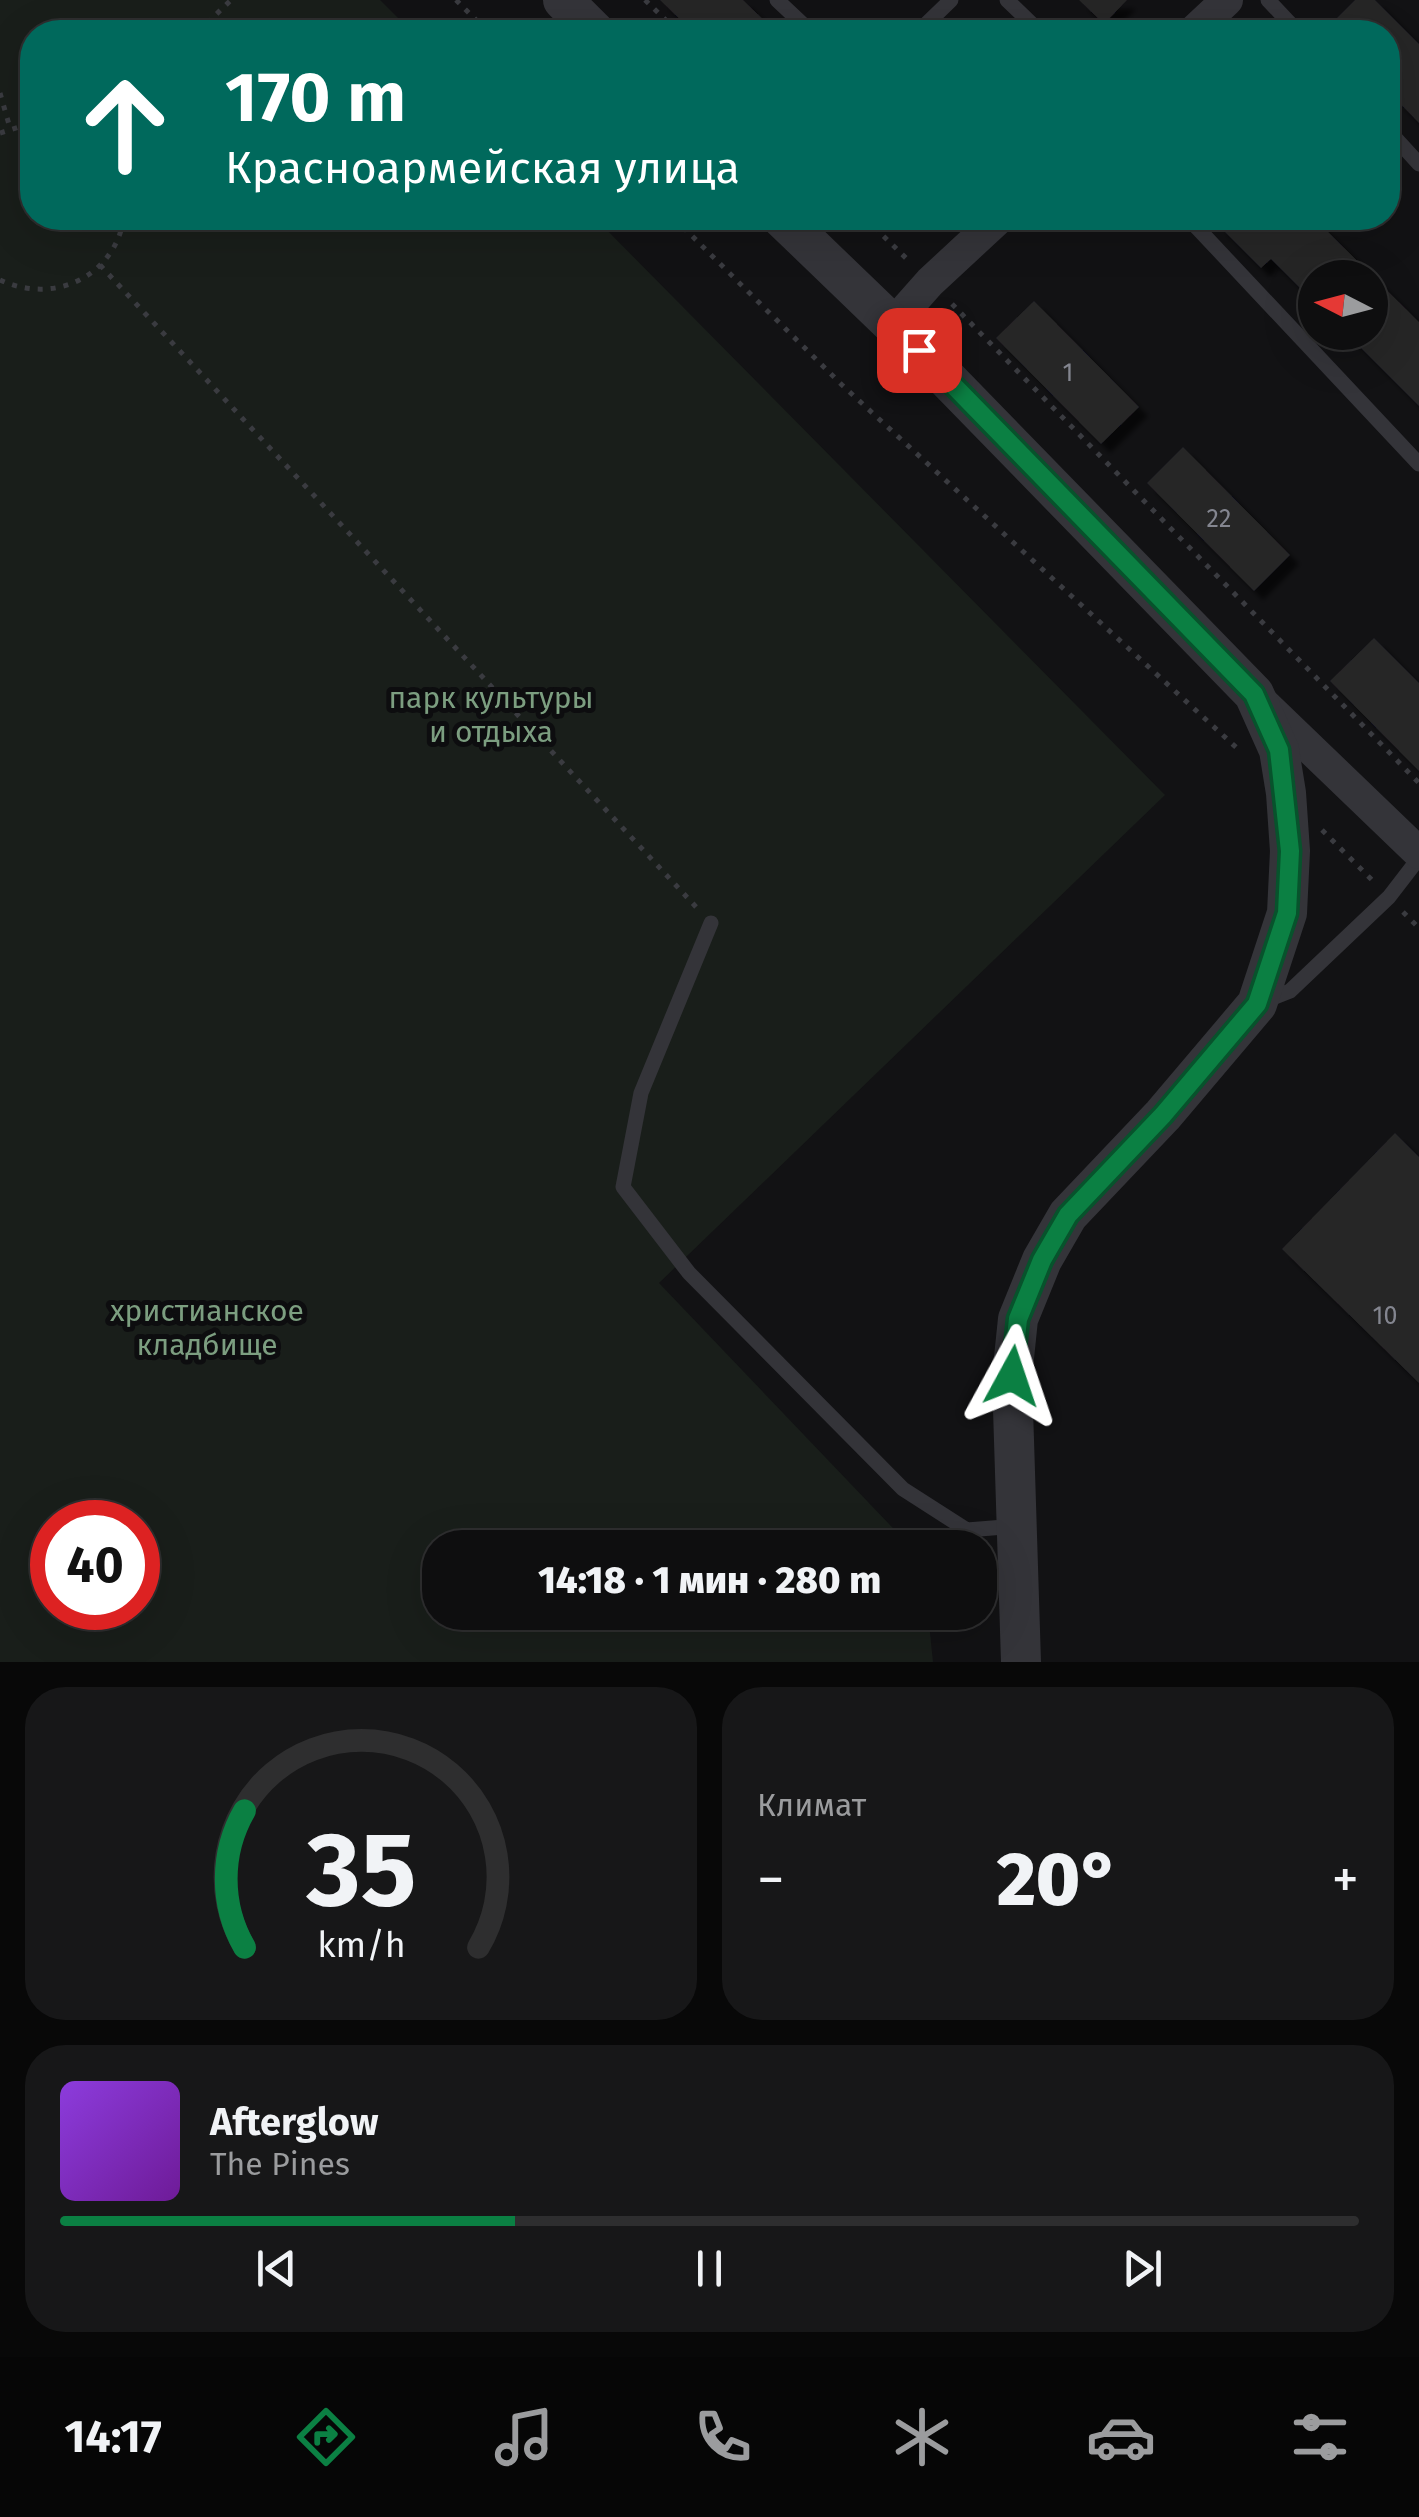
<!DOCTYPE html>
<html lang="ru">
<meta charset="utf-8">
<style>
:root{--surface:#0e0e0f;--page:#171718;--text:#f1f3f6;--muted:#9b9c9e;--line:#2e2e2f;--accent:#0b8043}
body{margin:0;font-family:"Fira Sans",sans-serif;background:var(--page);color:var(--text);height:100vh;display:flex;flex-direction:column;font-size:38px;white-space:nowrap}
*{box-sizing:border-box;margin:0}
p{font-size:32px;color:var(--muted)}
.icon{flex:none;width:55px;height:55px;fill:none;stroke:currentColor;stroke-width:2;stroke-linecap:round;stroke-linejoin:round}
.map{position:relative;height:1662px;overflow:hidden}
.drawer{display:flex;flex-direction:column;gap:25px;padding:25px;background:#080808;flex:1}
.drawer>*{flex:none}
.guide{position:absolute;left:20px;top:20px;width:1380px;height:210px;border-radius:40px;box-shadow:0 10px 40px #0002,0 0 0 2px var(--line);background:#00695c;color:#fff;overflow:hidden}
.needle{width:65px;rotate:276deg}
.controls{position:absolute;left:1298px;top:260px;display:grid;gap:20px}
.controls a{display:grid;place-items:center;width:90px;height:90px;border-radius:50%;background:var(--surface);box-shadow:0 10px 40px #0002,0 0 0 2px var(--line);font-size:50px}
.speed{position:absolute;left:30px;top:1500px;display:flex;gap:20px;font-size:50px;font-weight:700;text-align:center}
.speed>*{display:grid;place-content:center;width:130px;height:130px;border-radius:50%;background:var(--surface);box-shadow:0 10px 40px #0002,0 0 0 2px var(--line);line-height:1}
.speed .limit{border:15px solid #d22;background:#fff;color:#111}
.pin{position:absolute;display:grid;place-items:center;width:85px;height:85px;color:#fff;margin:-42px;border-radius:20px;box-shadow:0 5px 15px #0006}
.me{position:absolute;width:110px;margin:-55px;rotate:5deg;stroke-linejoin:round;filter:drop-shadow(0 0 8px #0008)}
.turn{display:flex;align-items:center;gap:35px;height:210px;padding:0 40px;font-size:45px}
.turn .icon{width:130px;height:130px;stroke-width:2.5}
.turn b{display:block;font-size:70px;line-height:85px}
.big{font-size:75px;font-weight:800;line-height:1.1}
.drawer .widget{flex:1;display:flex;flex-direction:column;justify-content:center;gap:15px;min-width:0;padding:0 35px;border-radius:40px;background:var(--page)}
.drawer .dial{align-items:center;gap:0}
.dial svg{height:260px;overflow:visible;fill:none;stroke:var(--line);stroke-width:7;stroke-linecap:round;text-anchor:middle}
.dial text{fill:var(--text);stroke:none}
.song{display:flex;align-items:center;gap:30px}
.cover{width:120px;height:120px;border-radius:15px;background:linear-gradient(135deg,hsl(270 70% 55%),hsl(280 70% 35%))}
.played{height:10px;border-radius:5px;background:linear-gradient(90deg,var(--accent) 35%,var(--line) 35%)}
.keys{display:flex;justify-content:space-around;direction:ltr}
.heat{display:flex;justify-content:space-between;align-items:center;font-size:55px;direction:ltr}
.drawer .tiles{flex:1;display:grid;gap:25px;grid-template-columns:1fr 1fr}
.widget:last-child{grid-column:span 2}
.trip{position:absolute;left:422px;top:1530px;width:575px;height:100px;border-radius:40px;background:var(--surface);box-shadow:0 10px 40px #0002,0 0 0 2px var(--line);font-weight:800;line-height:100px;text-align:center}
.dock{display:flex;height:160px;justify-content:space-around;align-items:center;background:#060606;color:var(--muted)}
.dock .icon{width:70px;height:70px}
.dock .current{color:var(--accent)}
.dock b{font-size:45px;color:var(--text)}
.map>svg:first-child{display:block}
.green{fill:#191e1a;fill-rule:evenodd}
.building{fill:#262528;filter:url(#shadow)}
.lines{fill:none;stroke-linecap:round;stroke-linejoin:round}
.path{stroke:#3a3b40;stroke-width:5;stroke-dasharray:5 8;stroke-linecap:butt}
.service{stroke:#343439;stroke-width:15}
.minor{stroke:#343439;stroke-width:32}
.tertiary{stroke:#343439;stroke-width:40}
.route-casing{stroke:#07532c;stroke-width:25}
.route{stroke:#0b8043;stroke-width:18}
.labels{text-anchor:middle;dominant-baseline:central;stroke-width:10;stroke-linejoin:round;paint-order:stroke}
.number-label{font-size:25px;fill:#848690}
.park-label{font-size:30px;fill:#7c9e80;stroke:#0d0d0f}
</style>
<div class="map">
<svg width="1419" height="1662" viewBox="0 0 1419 1662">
<defs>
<filter id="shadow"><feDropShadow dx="9" dy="9" stdDeviation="2.5" flood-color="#0009"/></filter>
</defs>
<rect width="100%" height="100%" fill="#121214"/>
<!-- green -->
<path class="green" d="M0,0H380L412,32H32V218H595L1165,795L659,1283L911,1547L440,1548V1612L928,1613L933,1662H0ZM52,1522H138V1608H52Z"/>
<!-- building -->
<g class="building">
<path d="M660,0H743L776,32H693Z"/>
<path d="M1079,0H1127L1104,24Z"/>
<path d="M1355,0H1375L1419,44V123L1388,91V32H1329L1326,29Z"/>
<path d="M1001,18L1015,32H986Z"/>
<path d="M1226,218H1314L1419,322V406L1345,332H1370V278H1315V303L1271,259L1261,268L1218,225Z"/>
<path d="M1034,301L1139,407L1101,444L996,338Z"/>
<path d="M1183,447L1290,555L1254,591L1147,483Z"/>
<path d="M1374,638L1419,683V771L1330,681Z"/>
<path d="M1395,1133L1419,1157V1383L1282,1249Z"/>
</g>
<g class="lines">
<!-- path -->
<g class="path">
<path d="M456,0L488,32"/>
<path d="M645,0L678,32"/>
<path d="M198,32L231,0"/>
<path d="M0,93L10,128"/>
<path d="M0,133L32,123"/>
<path d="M674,218L842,385L1239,750"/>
<path d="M865,218L909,261"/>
<path d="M100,265L697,908"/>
<path d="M0,280C54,305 114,277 124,218"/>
<path d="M952,304L1419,783"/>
<path d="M1322,830L1375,883"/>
<path d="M1403,912L1419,928"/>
</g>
<!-- service -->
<g class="service">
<path d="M777,0L811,32"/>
<path d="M1007,0L1040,32"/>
<path d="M1268,0L1298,32"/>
<path d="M918,32L951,0"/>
<path d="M1388,130L1419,164"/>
<path d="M1188,218L1419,464"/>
<path d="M711,923L641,1093L623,1187L689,1273L903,1489L967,1530L1017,1526"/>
<path d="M1262,1002L1290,991L1389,897L1419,858"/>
</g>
<!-- minor -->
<g class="minor">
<path d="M1193,32L1227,0"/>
<path d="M891,326L930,282L999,218"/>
<path d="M1261,701L1419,853"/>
</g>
<!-- tertiary -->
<g class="tertiary">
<path d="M563,0L595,32"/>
<path d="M782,218L919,350L1254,694L1279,750L1286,793L1290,851L1287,913L1257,1004L1163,1115L1068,1215L1042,1260L1018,1319L1012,1377L1021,1662"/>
</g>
</g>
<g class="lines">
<!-- route casing -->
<g class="route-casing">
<path id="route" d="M919,350L1254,694L1279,750L1290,851L1287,913L1257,1004L1163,1115L1068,1215L1042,1260L1018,1319L1012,1376"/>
</g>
<!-- route -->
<use href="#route" class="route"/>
</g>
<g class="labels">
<!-- number labels -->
<g class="number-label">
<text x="1068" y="373">1</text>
<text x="1219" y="519">22</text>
<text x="1385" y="1316">10</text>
</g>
<!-- park labels -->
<g class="park-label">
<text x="491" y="698">парк культуры<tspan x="491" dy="34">и отдыха</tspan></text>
<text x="207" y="1311">христианское<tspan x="207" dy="34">кладбище</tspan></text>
</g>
</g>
</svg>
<div class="controls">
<a><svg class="needle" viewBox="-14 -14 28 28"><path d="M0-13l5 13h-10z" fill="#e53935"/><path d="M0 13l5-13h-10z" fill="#9b9c9e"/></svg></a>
</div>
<div class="speed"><div class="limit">40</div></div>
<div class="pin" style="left:919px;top:350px;background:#d93025"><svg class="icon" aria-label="arrive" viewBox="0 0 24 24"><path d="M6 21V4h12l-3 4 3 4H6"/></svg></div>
<svg class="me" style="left:1012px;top:1376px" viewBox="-20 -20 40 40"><path d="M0-17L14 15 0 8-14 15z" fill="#0b8043" stroke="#fff" stroke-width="4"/></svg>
<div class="trip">14:18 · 1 мин · 280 m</div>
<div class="guide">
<div class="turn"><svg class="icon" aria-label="ahead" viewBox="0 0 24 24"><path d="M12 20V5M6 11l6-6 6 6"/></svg><div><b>170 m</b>Красноармейская улица</div></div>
</div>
</div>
<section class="drawer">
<div class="tiles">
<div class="widget dial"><svg viewBox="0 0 100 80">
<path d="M14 69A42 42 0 1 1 86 69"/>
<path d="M14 69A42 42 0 0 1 14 27" stroke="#0b8043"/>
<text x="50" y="56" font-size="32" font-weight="700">35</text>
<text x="50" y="72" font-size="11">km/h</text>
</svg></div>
<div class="widget"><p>Климат</p>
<div class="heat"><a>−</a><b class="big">20°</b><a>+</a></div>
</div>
<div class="widget">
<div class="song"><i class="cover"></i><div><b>Afterglow</b><p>The Pines</p></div></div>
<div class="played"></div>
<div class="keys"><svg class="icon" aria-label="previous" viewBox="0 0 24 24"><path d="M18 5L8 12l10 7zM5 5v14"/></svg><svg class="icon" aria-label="pause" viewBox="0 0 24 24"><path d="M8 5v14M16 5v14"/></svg><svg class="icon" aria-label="next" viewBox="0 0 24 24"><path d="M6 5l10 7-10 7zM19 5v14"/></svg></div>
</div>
</div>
</section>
<nav class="dock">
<b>14:17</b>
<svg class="icon current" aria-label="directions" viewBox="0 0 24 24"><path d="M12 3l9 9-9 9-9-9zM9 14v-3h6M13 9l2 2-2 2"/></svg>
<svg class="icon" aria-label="music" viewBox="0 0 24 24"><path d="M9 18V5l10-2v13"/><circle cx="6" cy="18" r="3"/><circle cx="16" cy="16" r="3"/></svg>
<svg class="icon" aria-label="phone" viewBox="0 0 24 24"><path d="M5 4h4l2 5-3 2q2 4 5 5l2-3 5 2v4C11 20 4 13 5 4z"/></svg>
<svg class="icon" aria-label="climate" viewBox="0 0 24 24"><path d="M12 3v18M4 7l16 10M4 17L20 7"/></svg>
<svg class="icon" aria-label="car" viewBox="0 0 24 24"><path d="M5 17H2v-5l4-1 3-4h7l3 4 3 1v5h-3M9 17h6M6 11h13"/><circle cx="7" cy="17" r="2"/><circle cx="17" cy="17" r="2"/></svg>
<svg class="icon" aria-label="filters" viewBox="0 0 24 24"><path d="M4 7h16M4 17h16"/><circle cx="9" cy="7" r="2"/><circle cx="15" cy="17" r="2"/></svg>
</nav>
